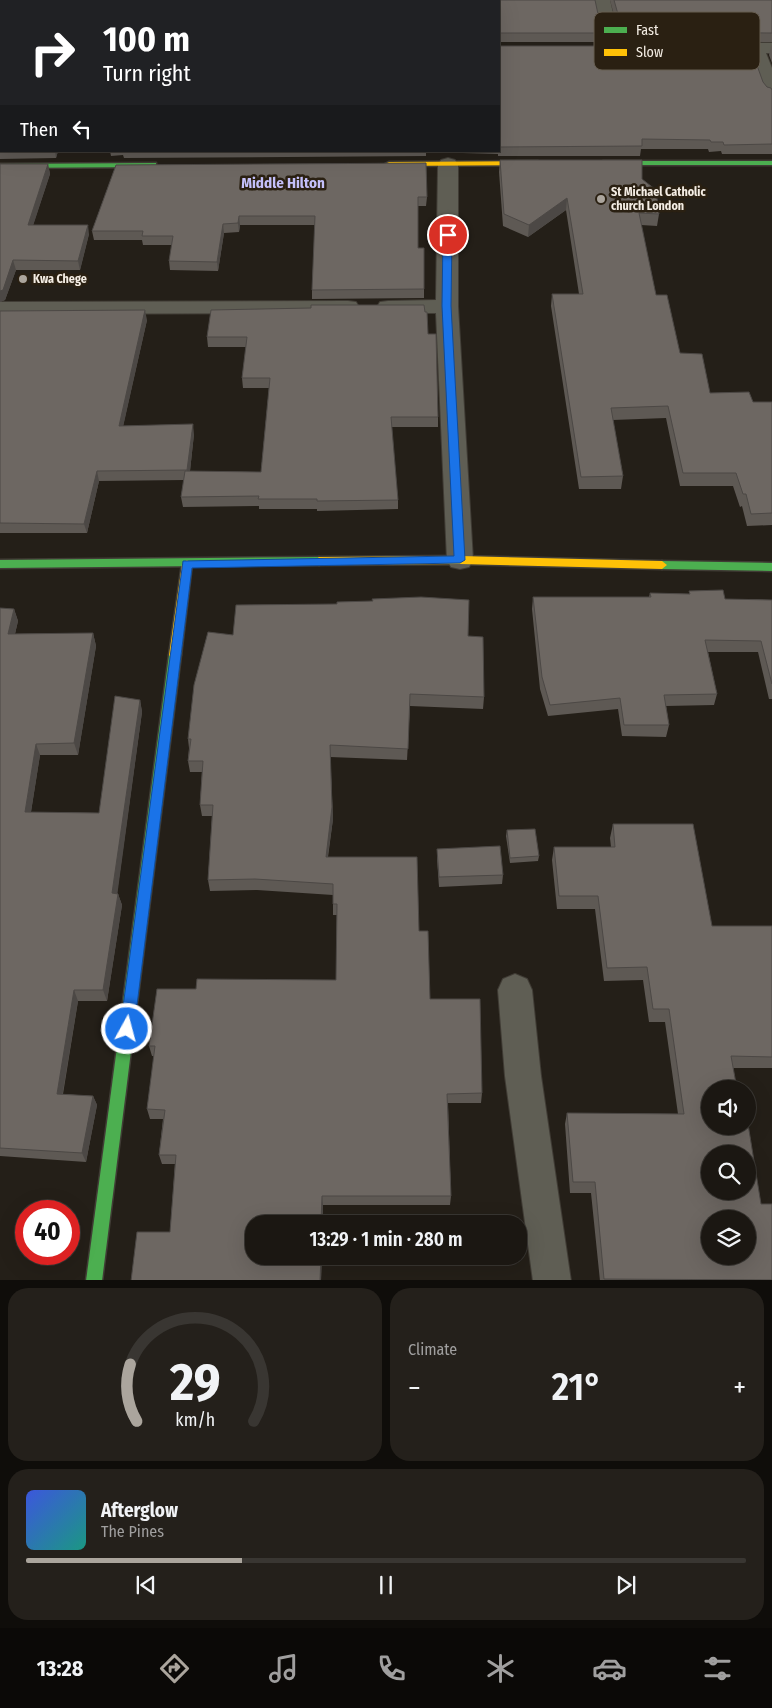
<!DOCTYPE html>
<meta charset="utf-8">
<style>
:root{--surface:#1b1712;--page:#24201b;--text:#f1f3f6;--muted:#a09f9f;--line:#393632;--accent:#aba59d}
body{margin:0;font-family:"Fira Sans Condensed",sans-serif;background:var(--page);color:var(--text);height:100vh;display:flex;flex-direction:column;font-size:19px;white-space:nowrap}
*{box-sizing:border-box;margin:0}
p{font-size:16px;color:var(--muted)}
.icon{flex:none;width:28px;height:28px;fill:none;stroke:currentColor;stroke-width:2;stroke-linecap:round;stroke-linejoin:round}
.map{position:relative;height:1280px;overflow:hidden}
.details{display:flex;flex-direction:column;gap:8px;padding:8px;background:#0f0d0a;flex:1}
.details>*{flex:none}
.top-card{position:absolute;left:0px;top:0px;width:500px;height:152px;box-shadow:0 5px 20px #0002,0 0 0 1px var(--line);background:#202124;color:#fff;overflow:hidden}
.fabs{position:absolute;left:701px;top:1080px;display:grid;gap:10px}
.fabs a{display:grid;place-items:center;width:55px;height:55px;border-radius:50%;background:var(--surface);box-shadow:0 5px 20px #0002,0 0 0 1px var(--line);font-size:25px}
.speed{position:absolute;left:15px;top:1200px;display:flex;gap:10px;font-size:25px;font-weight:700;text-align:center}
.speed>*{display:grid;place-content:center;width:65px;height:65px;border-radius:50%;background:var(--surface);box-shadow:0 5px 20px #0002,0 0 0 1px var(--line);line-height:1}
.speed .limit{border:8px solid #d22;background:#fff;color:#111}
.pin{position:absolute;display:grid;place-items:center;width:42px;height:42px;color:#fff;margin:-21px;border:2px solid #fff;border-radius:50%;box-shadow:0 1px 5px #0007}
.me{position:absolute;width:55px;margin:-28px;rotate:7deg;stroke-linejoin:round;filter:drop-shadow(0 0 4px #0008)}
.turn{display:flex;align-items:center;gap:18px;height:105px;padding:0 20px;font-size:22px}
.turn .icon{width:65px;height:65px;stroke-width:2.5}
.turn b{display:block;font-size:35px;line-height:42px}
.then{display:flex;align-items:center;height:48px;padding:0 20px;background:#0003;gap:10px;font-size:19px}
.big{font-size:38px;font-weight:600;line-height:1.1}
.details .widget{flex:1;display:flex;flex-direction:column;justify-content:center;gap:8px;min-width:0;padding:0 18px;border-radius:20px;background:var(--page)}
.details .dial{align-items:center;gap:0}
.dial svg{height:130px;overflow:visible;fill:none;stroke:var(--line);stroke-width:7;stroke-linecap:round;text-anchor:middle}
.dial text{fill:var(--text);stroke:none}
.song{display:flex;align-items:center;gap:15px}
.cover{width:60px;height:60px;border-radius:8px;background:linear-gradient(135deg,hsl(230 70% 55%),hsl(170 70% 35%))}
.played{height:5px;border-radius:2px;background:linear-gradient(90deg,var(--accent) 30%,var(--line) 30%)}
.keys{display:flex;justify-content:space-around;direction:ltr}
.heat{display:flex;justify-content:space-between;align-items:center;font-size:28px;direction:ltr}
.details .tiles{flex:1;display:grid;gap:8px;grid-template-columns:1fr 1fr}
.widget:last-child{grid-column:span 2}
.trip{position:absolute;left:245px;top:1215px;width:282px;height:50px;border-radius:20px;background:var(--surface);box-shadow:0 5px 20px #0002,0 0 0 1px var(--line);font-weight:600;line-height:50px;text-align:center}
.menu{display:flex;height:80px;justify-content:space-around;align-items:center;background:#0b0907;color:var(--muted)}
.menu .icon{width:35px;height:35px}
.menu .current{color:var(--accent)}
.menu b{font-size:22px;color:var(--text)}
.map>svg:first-child{display:block}
.lines{fill:none;stroke-linecap:round;stroke-linejoin:round}
.street-casing{stroke:#403c35;stroke-width:2}
.fast-casing{stroke:#403c35;stroke-width:3}
.slow-casing{stroke:#403c35;stroke-width:3}
.street{fill:#5f5e54;fill-rule:evenodd}
.fast{fill:#4caf50;fill-rule:evenodd}
.slow{fill:#ffc107;fill-rule:evenodd}
.wall{fill:#5e5954}
.shaded-wall{fill:#4c4845}
.building{fill:#6d6762;stroke:#4c4845;fill-rule:evenodd}
.route{fill:#1a73e8;stroke:#114b97}
.poi-dot{fill:#aba59d;stroke:#2a2012;stroke-width:2}
.labels{text-anchor:middle;dominant-baseline:central;stroke-width:5;stroke-linejoin:round;paint-order:stroke}
.far-poi-label{font-size:12px;font-weight:bold;fill:#f4ede4;stroke:#2a2012;text-anchor:start}
.far-quarter-label{font-size:15px;font-weight:bold;fill:#c4c0fa;stroke:#2a2012}
.key{fill:#2a2012;stroke:#675e51;stroke-width:1}
.key-label{font-size:14px;fill:#f4ede4}
</style>
<div class="map">
<svg width="772" height="1281" viewBox="0 0 772 1281">
<rect width="100%" height="100%" fill="#241f18"/>
<g class="lines">
<!-- street casing -->
<g class="street-casing">
<g id="street">
<path d="M594,0H610L621,48L618,52H606L603,48Z"/>
<path d="M714,43H772V53H766L772,68V96L766,95L763,91L749,53L708,52L705,48L708,44Z"/>
<path d="M448,158L455,160L458,164V306L473,560L469,567L460,569L451,567L447,560L436,313H388L380,312L377,307L380,302L388,301L436,300L438,164L441,160Z"/>
<path d="M348,301L356,302L359,307L356,312L348,313L0,314V302Z"/>
<path d="M515,974L527,979L532,990L541,1076L571,1281H533L505,1076L498,990L503,979Z"/>
</g>
</g>
<!-- fast casing -->
<g class="fast-casing">
<g id="fast">
<path d="M603,161H772V165H606L602,163Z"/>
<path d="M156,163V167H153L0,168V164Z"/>
<path d="M319,557L324,561L319,565L0,568V560Z"/>
<path d="M662,561L772,563V571L662,569L657,565Z"/>
<path d="M175,651L179,652L181,655L102,1281H86L169,655L171,652Z"/>
</g>
</g>
<!-- slow casing -->
<g class="slow-casing">
<g id="slow">
<path d="M538,161L542,163L541,165L389,166L385,164L389,162Z"/>
<path d="M460,556L662,561L667,565L662,569L460,564L319,565L314,561L319,557Z"/>
<path d="M187,560L192,564L181,655L179,658H171L169,655L182,564Z"/>
</g>
</g>
<!-- street -->
<use href="#street" class="street"/>
<!-- fast -->
<use href="#fast" class="fast"/>
<!-- slow -->
<use href="#slow" class="slow"/>
</g>
<!-- wall -->
<g class="wall">
<path d="M0,0H595L602,33L601,42H499V1H1V151H58L56,158L0,159V50L1,49V47H0Z"/>
<path d="M610,0H772V42L621,41Z"/>
<path d="M772,45V63L769,55L771,46Z"/>
<path d="M499,46L763,82L767,87L772,90V154H722L721,151L709,152L708,149H641L640,156H498V154L426,152V156L124,158L123,155L111,156L110,151H499Z"/>
<path d="M500,160L642,179L659,214L657,226L641,225L656,295L680,353L710,393L753,402H772V525L747,526L742,506L740,507L733,486H680L666,418L613,420L623,476L621,489H579L551,306L552,294H579L566,210L528,237L503,226L499,172Z"/>
<path d="M0,164H48L50,174L33,225L89,234L80,270H16L5,300L0,302Z"/>
<path d="M116,165L427,197L426,206H418V248L424,289V298L312,299V290L315,225H240L239,232L224,233L218,271L170,270L169,261L172,245H143L142,240H94L92,231Z"/>
<path d="M0,311L147,320L123,426L194,434L190,471L261,472L269,388H243L242,378L246,347H208L207,337L425,312L428,334L438,417V427H391L398,500V509L317,511V509H259V506L183,507L181,497L184,480L99,481L87,533H0Z"/>
<path d="M689,591L725,599L772,600V699H769L758,652H708L717,694L714,705L666,706L669,725L666,737L622,736L618,709L548,716L540,689L532,609L533,597H649L650,593L689,594Z"/>
<path d="M0,608L14,609L18,621L15,634L93,633L96,646L78,755H40L31,812L99,813L140,700L142,712L117,893L118,894L122,905L107,1001H78L63,1094L93,1096L97,1105L86,1162L0,1156Z"/>
<path d="M233,635L468,636L484,697L483,709L410,706L407,760L330,757L333,819L328,857L419,931L430,999L482,1093L481,1103H448L451,1196L450,1205H323L321,1281H131L170,1232L175,1164H162L159,1155L163,1119H150L147,1109L154,1056H152L149,1046L196,989L336,980L337,915H333V895L257,890L210,891L208,880L212,816H202L200,805L202,772H190L188,761L189,748L188,739Z"/>
<path d="M613,824L712,926H772V1068H734L710,1089L761,1204H772V1281H600L591,1193H570L565,1124L567,1113L678,1114L665,1022H649L643,980L604,981L595,909H557L552,860L554,847H611L610,838Z"/>
<path d="M507,830L539,856L538,861L510,863L506,836Z"/>
<path d="M437,849L503,875L502,884L439,887L437,859Z"/>
</g>
<!-- shaded-wall -->
<g class="shaded-wall">
<path d="M55,151H58L56,158Z"/>
<path d="M48,164L50,174L30,235L28,225Z"/>
<path d="M567,198L566,210L528,237L529,225Z"/>
<path d="M239,216L240,225L239,232L238,223Z"/>
<path d="M223,224L224,233L218,271L217,262Z"/>
<path d="M88,225L89,234L80,270L78,261Z"/>
<path d="M13,260L16,270L5,300L0,302V291Z"/>
<path d="M145,310L147,320L121,436L119,426Z"/>
<path d="M193,424L194,434L189,480L187,470Z"/>
<path d="M97,471L99,481L87,533L84,524Z"/>
<path d="M14,609L18,621L12,646L8,634Z"/>
<path d="M93,633L96,646L78,755L74,743Z"/>
<path d="M140,700L142,712L116,904L112,893Z"/>
<path d="M36,744L40,755L29,824L25,812Z"/>
<path d="M330,745L333,819L326,868V857Z"/>
<path d="M118,894L122,905L107,1001L103,990Z"/>
<path d="M74,990L78,1001L61,1103L57,1094Z"/>
<path d="M93,1096L97,1105L86,1162L82,1153Z"/>
<path d="M322,1196L323,1205L322,1224H321Z"/>
<path d="M321,1256H322L321,1281H320Z"/>
</g>
<!-- building -->
<g class="building">
<path d="M0,0H595L602,33H500L499,34V1H1V149H0V50L1,49V39H0Z"/>
<path d="M614,0H772V33L623,32Z"/>
<path d="M499,46H750L763,82L767,87L771,88L772,90V144L724,145L723,142H711L710,140L642,139V146L499,147Z"/>
<path d="M500,160H642V179L656,190L659,214L639,213L656,295H667L680,353L702,354L710,393L749,392L753,402H772V513L751,514L746,494H743L736,473H683L668,406L611,408L623,476L581,477L552,294H583L567,198L529,225L504,214Z"/>
<path d="M426,163L427,197H418V248H424V289L312,290L315,216H239L238,223L223,224L217,262L169,261L173,236H142L143,231H92L116,165Z"/>
<path d="M0,164H48L28,225H88L78,261L13,260L3,290L0,291Z"/>
<path d="M311,305H424L425,312H427L428,334H436L438,417H391L398,500L317,501V499H258L259,496L181,497L185,471L261,472L270,378H242L247,337H207L211,310L311,308Z"/>
<path d="M145,310L119,426L193,424L187,470L97,471L84,524L0,523V311Z"/>
<path d="M723,590L725,599L772,600V684L761,641L705,640L717,694L664,695L669,725H624L620,698L550,705L542,677L533,597H651L650,593L690,594L689,591Z"/>
<path d="M421,597L469,600L468,636L483,637L484,697L410,694L408,749L330,745L332,807L326,857H417L419,931H428L430,999H480L482,1093L447,1094L451,1196H322L321,1224H254V1256H321L320,1281H131L137,1232H170L176,1155H159L165,1110L147,1109L155,1046H149L157,989H196L197,979L336,980L337,904H333V884L255,879L208,880L213,805H200L203,761H188L191,739H188L194,685L208,632L233,635L236,605L337,604V602L373,601L372,599Z"/>
<path d="M0,608L14,609L8,634L93,633L74,743L36,744L25,812L99,813L115,696L140,700L112,893L118,894L103,990H74L57,1094L93,1096L82,1153L0,1148Z"/>
<path d="M613,824H693L712,926H772V1057L731,1056L737,1089H710V1126H748V1124L761,1204H772V1280L604,1279L595,1182H573L567,1113L684,1114L669,1009H653L647,967L607,968L598,896H559L554,847H615ZM710,1154H748V1191H710ZM710,1219H748V1256H710Z"/>
<path d="M535,829L539,856L510,858L507,830Z"/>
<path d="M500,846L503,875L439,877L437,849Z"/>
</g>
<!-- route -->
<path class="route" d="M448,232L452,235L451,306L465,560L460,563L192,568L134,1029L132,1033L127,1035L122,1033L120,1029L183,561L454,556L442,306L443,235Z"/>
<!-- markers -->
<g class="poi-dot">
<circle cx="601" cy="199" r="5"/>
<circle cx="23" cy="279" r="5"/>
</g>
<g class="labels">
<!-- far-poi labels -->
<g class="far-poi-label">
<text x="611" y="192">St Michael Catholic<tspan x="611" dy="14">church London</tspan></text>
<text x="33" y="279">Kwa Chege</text>
</g>
<!-- far-quarter labels -->
<g class="far-quarter-label">
<text x="283" y="183">Middle Hilton</text>
</g>
</g>
<!-- legend -->
<rect x="594" y="12" width="166" height="58" rx="8" class="key"/>
<rect x="604" y="27" width="23" height="6" fill="#4caf50"/>
<rect x="604" y="49" width="23" height="7" fill="#ffc107"/>
<g class="key-label">
<text x="636" y="35">Fast</text>
<text x="636" y="57">Slow</text>
</g>
</svg>
<div class="fabs">
<a><svg class="icon" aria-label="sound" viewBox="0 0 24 24"><path d="M4 9h4l5-4v14l-5-4H4zM17 9q2 3 0 6"/></svg></a>
<a><svg class="icon" aria-label="search" viewBox="0 0 24 24"><circle cx="10" cy="10" r="6"/><path d="M15 15l6 6"/></svg></a>
<a><svg class="icon" aria-label="layers" viewBox="0 0 24 24"><path d="M12 4l9 5-9 5-9-5zM3 14l9 5 9-5"/></svg></a>
</div>
<div class="speed"><div class="limit">40</div></div>
<div class="pin" style="left:448px;top:235px;background:#d93025"><svg class="icon" aria-label="arrive" viewBox="0 0 24 24"><path d="M6 21V4h12l-3 4 3 4H6"/></svg></div>
<svg class="me" style="left:127px;top:1029px" viewBox="-20 -20 40 40"><circle r="17" fill="#1a73e8" stroke="#fff" stroke-width="3"/><path d="M0-11L8 9 0 5-8 9z" fill="#fff"/></svg>
<div class="trip">13:29 · 1 min · 280 m</div>
<div class="top-card">
<div class="turn"><svg class="icon" aria-label="right" viewBox="0 0 24 24"><path d="M7 20v-9h11M14 6l5 5-5 5"/></svg><div><b>100 m</b>Turn right</div></div>
<div class="then">Then<svg class="icon" aria-label="left" viewBox="0 0 24 24"><path d="M17 20v-9H6M10 6l-5 5 5 5"/></svg></div>
</div>
</div>
<section class="details">
<div class="tiles">
<div class="widget dial"><svg viewBox="0 0 100 80">
<path d="M14 69A42 42 0 1 1 86 69"/>
<path d="M14 69A42 42 0 0 1 10 34" stroke="#aba59d"/>
<text x="50" y="56" font-size="32" font-weight="700">29</text>
<text x="50" y="72" font-size="11">km/h</text>
</svg></div>
<div class="widget"><p>Climate</p>
<div class="heat"><a>−</a><b class="big">21°</b><a>+</a></div>
</div>
<div class="widget">
<div class="song"><i class="cover"></i><div><b>Afterglow</b><p>The Pines</p></div></div>
<div class="played"></div>
<div class="keys"><svg class="icon" aria-label="previous" viewBox="0 0 24 24"><path d="M18 5L8 12l10 7zM5 5v14"/></svg><svg class="icon" aria-label="pause" viewBox="0 0 24 24"><path d="M8 5v14M16 5v14"/></svg><svg class="icon" aria-label="next" viewBox="0 0 24 24"><path d="M6 5l10 7-10 7zM19 5v14"/></svg></div>
</div>
</div>
</section>
<nav class="menu">
<b>13:28</b>
<svg class="icon current" aria-label="directions" viewBox="0 0 24 24"><path d="M12 3l9 9-9 9-9-9zM9 14v-3h6M13 9l2 2-2 2"/></svg>
<svg class="icon" aria-label="music" viewBox="0 0 24 24"><path d="M9 18V5l10-2v13"/><circle cx="6" cy="18" r="3"/><circle cx="16" cy="16" r="3"/></svg>
<svg class="icon" aria-label="phone" viewBox="0 0 24 24"><path d="M5 4h4l2 5-3 2q2 4 5 5l2-3 5 2v4C11 20 4 13 5 4z"/></svg>
<svg class="icon" aria-label="climate" viewBox="0 0 24 24"><path d="M12 3v18M4 7l16 10M4 17L20 7"/></svg>
<svg class="icon" aria-label="car" viewBox="0 0 24 24"><path d="M5 17H2v-5l4-1 3-4h7l3 4 3 1v5h-3M9 17h6M6 11h13"/><circle cx="7" cy="17" r="2"/><circle cx="17" cy="17" r="2"/></svg>
<svg class="icon" aria-label="filters" viewBox="0 0 24 24"><path d="M4 7h16M4 17h16"/><circle cx="9" cy="7" r="2"/><circle cx="15" cy="17" r="2"/></svg>
</nav>
